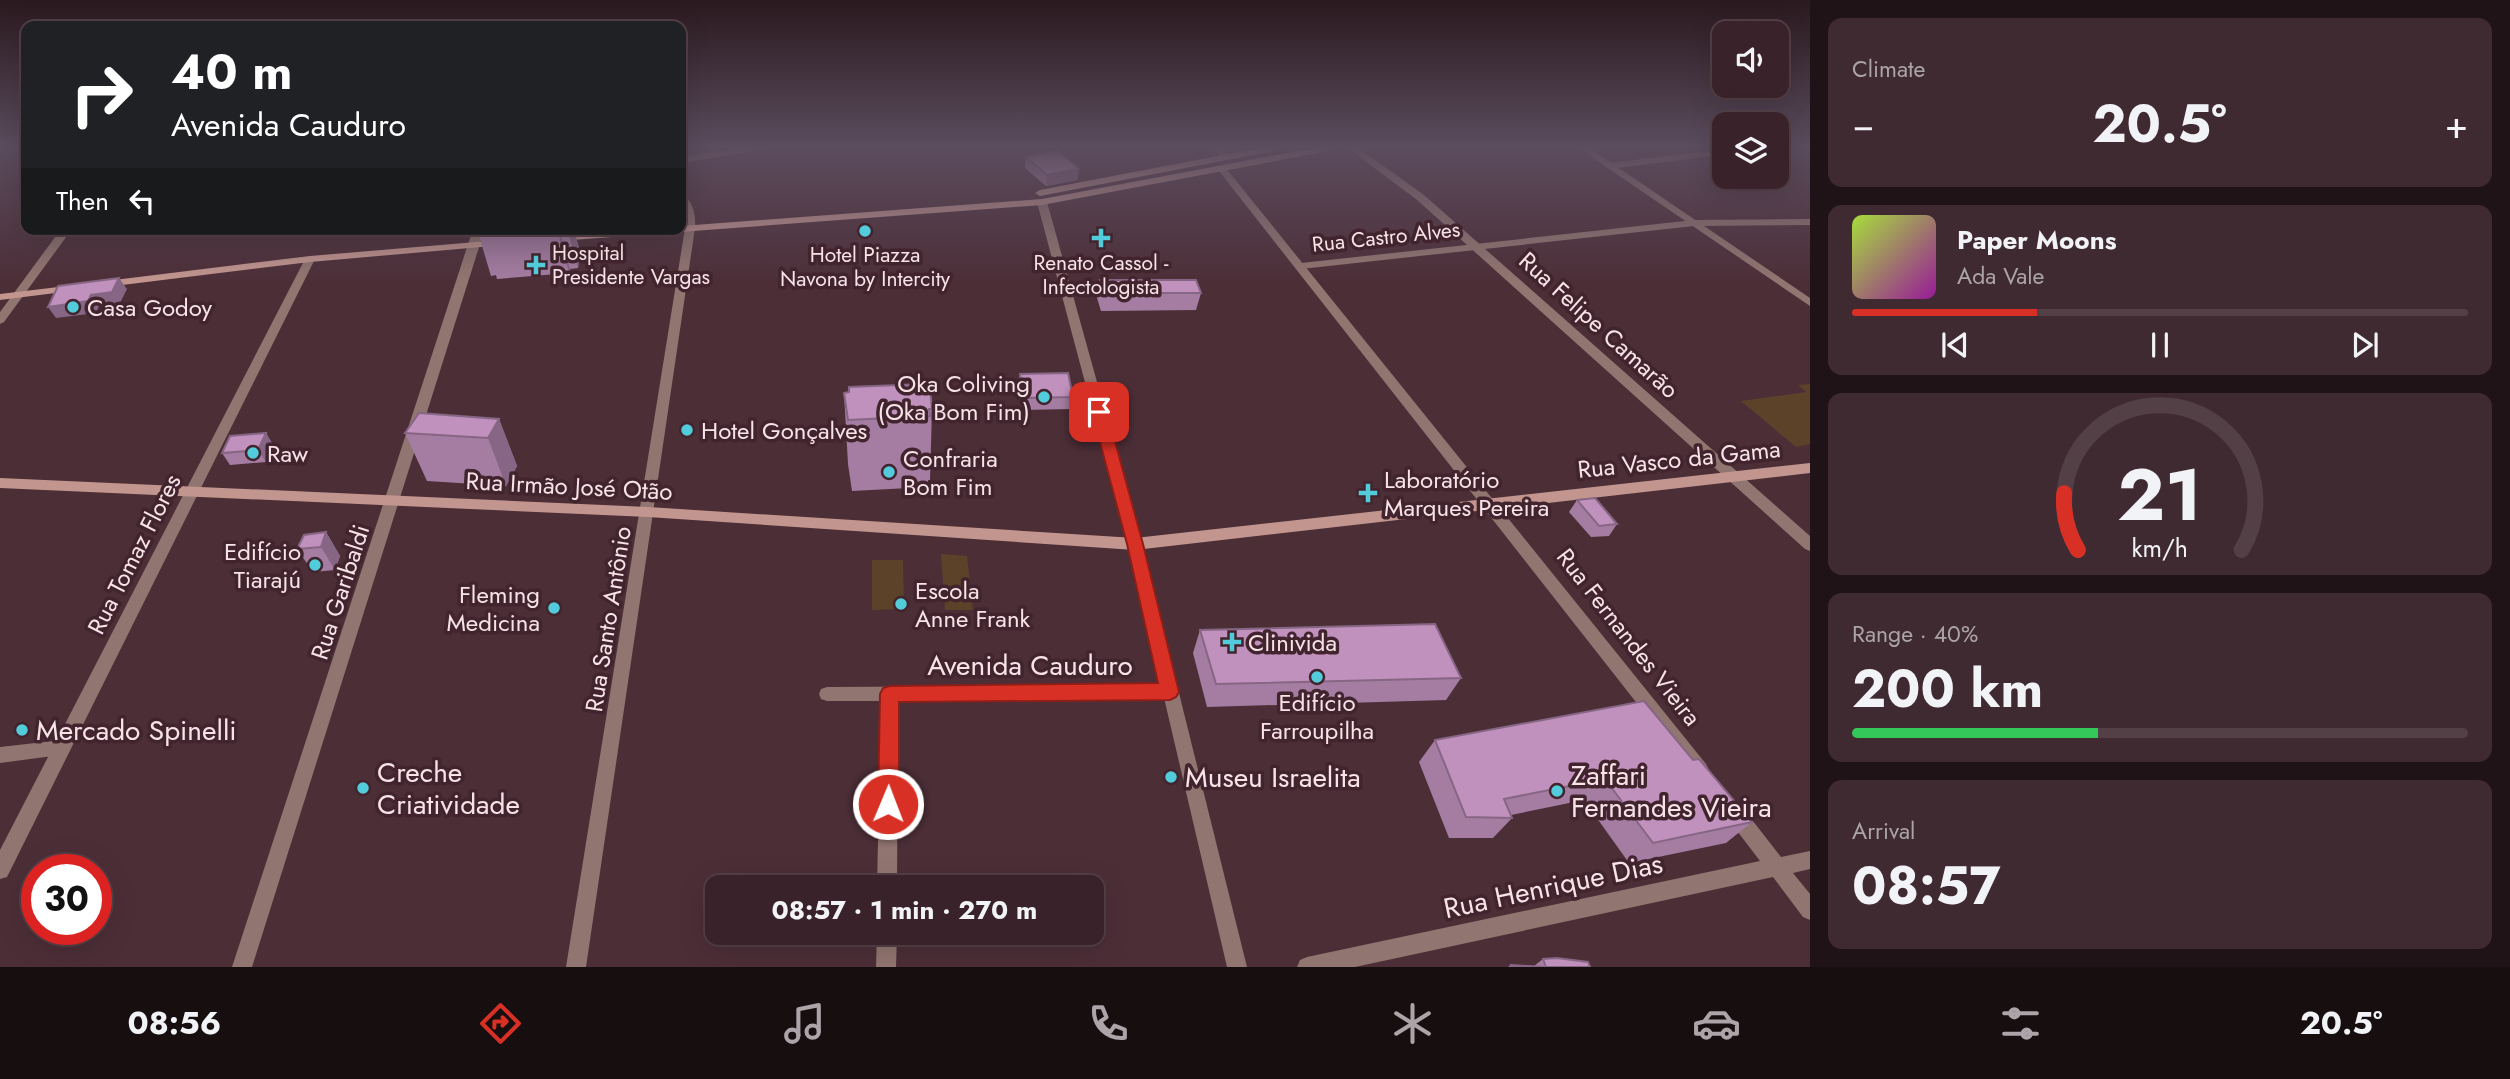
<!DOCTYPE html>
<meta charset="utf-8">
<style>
:root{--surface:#392229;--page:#402a31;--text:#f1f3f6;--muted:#aba4a8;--line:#533f46;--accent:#d93025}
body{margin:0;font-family:Jost,sans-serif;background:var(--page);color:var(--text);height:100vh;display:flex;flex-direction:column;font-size:26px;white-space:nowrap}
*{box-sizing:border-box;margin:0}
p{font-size:23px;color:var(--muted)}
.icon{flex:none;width:38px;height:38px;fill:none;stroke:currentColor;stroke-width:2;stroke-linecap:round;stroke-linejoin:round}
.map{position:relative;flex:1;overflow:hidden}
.side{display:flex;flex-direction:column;gap:18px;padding:18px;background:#1f1317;width:700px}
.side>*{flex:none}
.guide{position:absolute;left:21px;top:21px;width:665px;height:214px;border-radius:14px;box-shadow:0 7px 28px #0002,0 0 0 2px var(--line);background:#202124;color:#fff;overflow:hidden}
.buttons{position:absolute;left:1712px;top:21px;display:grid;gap:14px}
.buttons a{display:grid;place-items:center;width:77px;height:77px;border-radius:14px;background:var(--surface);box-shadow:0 7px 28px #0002,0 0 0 2px var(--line);font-size:35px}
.speed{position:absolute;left:21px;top:854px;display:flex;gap:14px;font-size:35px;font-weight:700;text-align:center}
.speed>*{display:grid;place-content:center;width:91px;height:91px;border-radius:50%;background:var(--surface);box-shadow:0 7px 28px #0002,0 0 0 2px var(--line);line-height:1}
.speed .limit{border:10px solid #d22;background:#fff;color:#111}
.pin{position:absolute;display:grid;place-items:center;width:60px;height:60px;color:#fff;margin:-30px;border-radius:14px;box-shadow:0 4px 10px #0006}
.me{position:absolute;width:77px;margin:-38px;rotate:1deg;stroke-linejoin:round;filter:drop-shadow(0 0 5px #0008)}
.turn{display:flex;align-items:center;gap:24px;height:147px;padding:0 35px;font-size:32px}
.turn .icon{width:91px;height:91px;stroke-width:2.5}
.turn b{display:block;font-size:49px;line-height:60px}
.then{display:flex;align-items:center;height:66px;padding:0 35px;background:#0003;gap:14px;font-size:26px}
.big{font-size:52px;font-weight:700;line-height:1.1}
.side .widget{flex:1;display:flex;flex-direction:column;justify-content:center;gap:10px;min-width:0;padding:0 24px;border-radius:14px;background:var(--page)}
.side .dial{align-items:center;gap:0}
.dial svg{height:182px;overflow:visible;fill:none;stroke:var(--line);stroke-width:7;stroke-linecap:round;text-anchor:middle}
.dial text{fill:var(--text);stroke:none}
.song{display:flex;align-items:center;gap:21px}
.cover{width:84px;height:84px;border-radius:10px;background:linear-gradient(135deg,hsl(80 70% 55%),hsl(300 70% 35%))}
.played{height:7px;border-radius:4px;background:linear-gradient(90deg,var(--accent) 30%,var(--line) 30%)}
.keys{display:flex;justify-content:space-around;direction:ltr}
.heat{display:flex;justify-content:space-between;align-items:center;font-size:38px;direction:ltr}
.charge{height:10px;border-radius:5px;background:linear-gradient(90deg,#34c759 40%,var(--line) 0)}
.trip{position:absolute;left:705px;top:875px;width:399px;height:70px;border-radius:14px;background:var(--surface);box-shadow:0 7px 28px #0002,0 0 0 2px var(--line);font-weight:700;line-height:70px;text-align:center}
.tabs{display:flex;height:112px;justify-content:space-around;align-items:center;background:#170e10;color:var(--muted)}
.tabs .icon{width:49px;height:49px}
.tabs .current{color:var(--accent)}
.tabs b{font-size:32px;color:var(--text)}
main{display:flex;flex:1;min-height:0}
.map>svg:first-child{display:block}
.green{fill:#5d422a}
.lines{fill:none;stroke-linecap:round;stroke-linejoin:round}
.minor{fill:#917570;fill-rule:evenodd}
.tertiary{fill:#917570;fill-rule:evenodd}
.secondary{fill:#c2968f;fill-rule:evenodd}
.wall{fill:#a57da2}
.shaded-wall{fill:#866684}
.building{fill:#c091bc;stroke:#866684;stroke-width:2}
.route{fill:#d93025;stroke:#8d1f18;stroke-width:2}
.poi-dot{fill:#52cbda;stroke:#41242d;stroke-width:2.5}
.labels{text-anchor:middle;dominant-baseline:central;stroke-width:7;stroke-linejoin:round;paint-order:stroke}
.far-street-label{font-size:21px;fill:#f7e3e8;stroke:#41242d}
.far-poi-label{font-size:21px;fill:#f7e3e8;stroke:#41242d}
.poi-label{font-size:24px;fill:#f7e3e8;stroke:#41242d;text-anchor:start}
.street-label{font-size:24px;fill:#f7e3e8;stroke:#41242d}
.near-street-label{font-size:28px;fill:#f7e3e8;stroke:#41242d}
.near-poi-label{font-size:28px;fill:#f7e3e8;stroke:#41242d;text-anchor:start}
</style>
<main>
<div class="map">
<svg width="1810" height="967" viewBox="0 0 1810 967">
<rect width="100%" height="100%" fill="#4c2e37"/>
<!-- green -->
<g class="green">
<path d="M1810,384V444L1796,447L1741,401L1806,392L1798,385Z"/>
<path d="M941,554L967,556L973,610H945Z"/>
<path d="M872,560H903L904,609L872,610Z"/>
</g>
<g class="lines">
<!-- minor -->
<g class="minor">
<path d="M744,147H766L761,150L681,163V157Z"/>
<path d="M1211,147H1221L1232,157L1224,159Z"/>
<path d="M1708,151L1711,152V156L1609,169L1604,166L1609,163Z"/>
<path d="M1042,199L1047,202L1142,544L1140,548H1130L1128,544L1037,202Z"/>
<path d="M1810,219V225L1694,226L1301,269L1296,266L1301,263L1694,220Z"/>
<path d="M1170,685L1176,687L1178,692L1176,697L1170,699L898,701L897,887H877L881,701H827L821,699L819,694L821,689L827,687Z"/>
<path d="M62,740L68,742L71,748L68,754L0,763V747Z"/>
<path d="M877,933H897L896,967H876Z"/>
</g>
<!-- tertiary -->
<g class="tertiary">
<path d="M1346,147H1357L1424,195L1810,536V551L1805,549L1416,199Z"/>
<path d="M1577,147H1588L1810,298V306Z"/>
<path d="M1219,167H1225L1706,764L1709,770L1706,776L1700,778L1694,776L1219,171Z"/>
<path d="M681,193C693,200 696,215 695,228L586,967H566L685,228C686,215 680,206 681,193Z"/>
<path d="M61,229H72L4,322L0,324V312Z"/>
<path d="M473,229H483L480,244L252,967H232Z"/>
<path d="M310,256L315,259L7,877L0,879V850L305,259Z"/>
<path d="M1135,538L1140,540L1142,544L1247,967H1227L1128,544L1130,540Z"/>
<path d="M1735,804L1742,807L1781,857L1810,851V869L1793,873L1810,894V920L1803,917L1773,877L1355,967H1297L1300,960L1307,957L1760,861L1728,819L1726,813L1728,807Z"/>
</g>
<!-- secondary -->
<g class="secondary">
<path d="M1264,147H1284L1279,150L1040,196L1035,193L1040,190Z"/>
<path d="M1319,147H1339L1334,150L1042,205L558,241L553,238L558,235L633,229H681V226L1042,199Z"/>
<path d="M500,240L504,241V245L310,262L106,287L100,284L106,281L310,256Z"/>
<path d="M75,285L79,286V290L0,300V294Z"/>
<path d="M1810,463V473L1135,550L648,517L0,488V478L648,507L1135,538Z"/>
</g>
</g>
<!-- wall -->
<g class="wall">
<path d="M1026,157L1079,169L1077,180L1046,186L1025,168Z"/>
<path d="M477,229H574L580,252L578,268L570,269L569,273L497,279L496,275L491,276Z"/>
<path d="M1100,280L1201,293L1196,310L1101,311L1097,298Z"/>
<path d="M1020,374L1073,397L1071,409L1022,410L1018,386Z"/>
<path d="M926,389L932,409L930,480H928V487L852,491L848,464L844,393Z"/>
<path d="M499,419L517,466L506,486L427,481L405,433Z"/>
<path d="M266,433L273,445L266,462L230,465L222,453Z"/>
<path d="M1577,500L1617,524L1609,536L1591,537L1569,512Z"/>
<path d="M326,532L340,556L335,570L313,572L297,549Z"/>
<path d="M1200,630L1461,678L1446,700L1207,707L1193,653Z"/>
<path d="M1435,740L1693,760L1752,822L1726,843L1629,863L1584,800L1511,815L1512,818L1493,838H1449L1419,762Z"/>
<path d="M1543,959L1590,967H1508L1511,965L1534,966Z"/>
</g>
<!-- shaded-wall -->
<g class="shaded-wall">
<path d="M1079,169L1077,180L1046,186L1047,175Z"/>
<path d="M557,229H559L570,269L569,273Z"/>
<path d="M567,229H574L580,252L578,268Z"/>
<path d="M119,278L127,289L120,303L99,306L96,313L56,318L48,307L91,295Z"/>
<path d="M499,419L517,466L506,486L488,438Z"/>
<path d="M266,433L273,445L266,462L258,450Z"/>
<path d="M326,532L340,556L335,570L321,547Z"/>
</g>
<!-- building -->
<g class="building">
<path d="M1058,151L1079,169L1047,175L1026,157Z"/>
<path d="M477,229H541L482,234L483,230L476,231Z"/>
<path d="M119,278L112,292L91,295L88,301L48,307L58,286Z"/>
<path d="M1100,280H1196L1201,293H1103Z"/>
<path d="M1068,373L1073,397L1023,398L1020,374Z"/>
<path d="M925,384L926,389H930L932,409H929L930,416L848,420L844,393L849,392V387Z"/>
<path d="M419,413L499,419L488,438L405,433Z"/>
<path d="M266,433L258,450L222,453L230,436Z"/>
<path d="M1595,498L1617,524L1599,526L1577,500Z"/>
<path d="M326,532L321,547L297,549L304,535Z"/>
<path d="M1435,624L1461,678L1216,684L1200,630Z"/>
<path d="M1644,701L1693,760L1699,759L1752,822L1653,843L1605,779L1504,799L1512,818L1466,817L1435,740Z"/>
<path d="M1557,958L1588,962L1590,967H1546L1543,959Z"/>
<path d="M1511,965L1544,967H1512Z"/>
</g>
<!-- sky -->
<linearGradient id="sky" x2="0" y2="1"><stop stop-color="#2a191e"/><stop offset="0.52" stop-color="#5b4c5e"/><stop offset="1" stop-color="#5b4c5e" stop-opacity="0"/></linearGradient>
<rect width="1810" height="282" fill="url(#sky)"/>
<!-- route -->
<path class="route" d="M1099,408L1107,412L1143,544L1179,692L1176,697L1170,700L899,702V804L896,811L888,814L881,811L878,804L880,694L883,688L890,686L1158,683L1127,544L1092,412Z"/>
<!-- markers -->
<g class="poi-dot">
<circle cx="865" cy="231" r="7"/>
<path d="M1097.5 227.5h7v7h7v7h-7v7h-7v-7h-7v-7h7z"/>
<path d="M532.5 254.5h7v7h7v7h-7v7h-7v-7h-7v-7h7z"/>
<circle cx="73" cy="307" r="7"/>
<circle cx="1044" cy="397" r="7"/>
<circle cx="687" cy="430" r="7"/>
<circle cx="253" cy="453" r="7"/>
<circle cx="889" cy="472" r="7"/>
<path d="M1364.5 482.5h7v7h7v7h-7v7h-7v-7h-7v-7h7z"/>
<circle cx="315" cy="565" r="7"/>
<circle cx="901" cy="604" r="7"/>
<circle cx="554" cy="608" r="7"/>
<path d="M1228.5 631.5h7v7h7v7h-7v7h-7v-7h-7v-7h7z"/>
<circle cx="1317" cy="677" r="7"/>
<circle cx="22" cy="730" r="7"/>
<circle cx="1171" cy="777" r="7"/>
<circle cx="363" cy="788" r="7"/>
<circle cx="1557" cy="791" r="7"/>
</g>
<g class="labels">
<!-- far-street labels -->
<g class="far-street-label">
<text transform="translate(1386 237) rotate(-6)">Rua Castro Alves</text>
</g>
<!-- far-poi labels -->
<g class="far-poi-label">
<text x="552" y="253" text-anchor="start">Hospital<tspan x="552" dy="24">Presidente Vargas</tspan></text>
<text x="865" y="255">Hotel Piazza<tspan x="865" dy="24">Navona by Intercity</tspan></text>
<text x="1101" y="263">Renato Cassol -<tspan x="1101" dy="24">Infectologista</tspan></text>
</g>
<!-- poi labels -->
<g class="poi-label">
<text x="87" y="307">Casa Godoy</text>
<text x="1030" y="383" text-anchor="end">Oka Coliving<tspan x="1030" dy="28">(Oka Bom Fim)</tspan></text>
<text x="701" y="430">Hotel Gonçalves</text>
<text x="267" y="453">Raw</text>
<text x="903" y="458">Confraria<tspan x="903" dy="28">Bom Fim</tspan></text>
<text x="1384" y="479">Laboratório<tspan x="1384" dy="28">Marques Pereira</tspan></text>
<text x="301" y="551" text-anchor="end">Edifício<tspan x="301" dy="28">Tiarajú</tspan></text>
<text x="915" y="590">Escola<tspan x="915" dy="28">Anne Frank</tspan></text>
<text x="540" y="594" text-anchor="end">Fleming<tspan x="540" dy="28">Medicina</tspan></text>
<text x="1248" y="642">Clinivida</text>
<text x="1317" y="702" text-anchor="middle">Edifício<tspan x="1317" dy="28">Farroupilha</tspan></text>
</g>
<!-- street labels -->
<g class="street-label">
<text transform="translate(1599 325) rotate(42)">Rua Felipe Camarão</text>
<text transform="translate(1679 459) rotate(-6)">Rua Vasco da Gama</text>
<text transform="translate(569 486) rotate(3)">Rua Irmão José Otão</text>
<text transform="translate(134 554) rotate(-63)">Rua Tomaz Flores</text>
<text transform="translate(340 592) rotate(-72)">Rua Garibaldi</text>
<text transform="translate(608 619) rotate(-81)">Rua Santo Antônio</text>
<text transform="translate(1629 637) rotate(52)">Rua Fernandes Vieira</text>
</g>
<!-- near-street labels -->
<g class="near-street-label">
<text x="1030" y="665">Avenida Cauduro</text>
<text transform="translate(1553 886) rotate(-12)">Rua Henrique Dias</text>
</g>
<!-- near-poi labels -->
<g class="near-poi-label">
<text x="36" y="730">Mercado Spinelli</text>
<text x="377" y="772">Creche<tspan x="377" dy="32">Criatividade</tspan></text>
<text x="1571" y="775">Zaffari<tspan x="1571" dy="32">Fernandes Vieira</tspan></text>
<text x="1185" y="777">Museu Israelita</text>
</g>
</g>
</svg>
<div class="buttons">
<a><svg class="icon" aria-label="sound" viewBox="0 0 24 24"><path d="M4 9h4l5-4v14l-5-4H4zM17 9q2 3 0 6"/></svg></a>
<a><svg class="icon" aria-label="layers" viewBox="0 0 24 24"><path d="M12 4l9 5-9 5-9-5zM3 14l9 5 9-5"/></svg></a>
</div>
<div class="speed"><div class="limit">30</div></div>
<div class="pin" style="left:1099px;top:412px;background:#d93025"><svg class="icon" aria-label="arrive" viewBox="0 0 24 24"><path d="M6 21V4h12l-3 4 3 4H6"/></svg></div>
<svg class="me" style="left:888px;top:804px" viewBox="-20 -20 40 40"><circle r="17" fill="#d93025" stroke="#fff" stroke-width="3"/><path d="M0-11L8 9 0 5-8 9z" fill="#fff"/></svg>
<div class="trip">08:57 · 1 min · 270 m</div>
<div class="guide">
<div class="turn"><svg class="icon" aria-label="right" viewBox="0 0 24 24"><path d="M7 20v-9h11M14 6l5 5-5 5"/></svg><div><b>40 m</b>Avenida Cauduro</div></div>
<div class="then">Then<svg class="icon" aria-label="left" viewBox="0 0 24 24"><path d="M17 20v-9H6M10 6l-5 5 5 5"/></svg></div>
</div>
</div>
<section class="side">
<div class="widget"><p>Climate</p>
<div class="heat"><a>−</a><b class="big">20.5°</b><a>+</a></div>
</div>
<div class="widget">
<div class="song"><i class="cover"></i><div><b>Paper Moons</b><p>Ada Vale</p></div></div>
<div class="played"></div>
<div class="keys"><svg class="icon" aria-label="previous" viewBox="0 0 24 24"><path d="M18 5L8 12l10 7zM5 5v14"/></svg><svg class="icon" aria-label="pause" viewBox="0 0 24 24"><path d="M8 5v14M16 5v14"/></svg><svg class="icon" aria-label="next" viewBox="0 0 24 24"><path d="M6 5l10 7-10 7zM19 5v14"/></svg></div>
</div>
<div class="widget dial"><svg viewBox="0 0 100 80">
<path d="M14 69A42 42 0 1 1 86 69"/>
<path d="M14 69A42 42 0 0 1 8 44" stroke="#d93025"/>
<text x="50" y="56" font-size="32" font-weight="700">21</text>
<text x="50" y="72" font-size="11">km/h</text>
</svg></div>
<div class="widget"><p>Range · 40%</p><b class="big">200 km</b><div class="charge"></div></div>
<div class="widget"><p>Arrival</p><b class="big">08:57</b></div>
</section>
</main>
<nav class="tabs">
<b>08:56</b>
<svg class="icon current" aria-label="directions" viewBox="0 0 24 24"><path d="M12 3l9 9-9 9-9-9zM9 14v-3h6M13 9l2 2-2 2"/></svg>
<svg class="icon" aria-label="music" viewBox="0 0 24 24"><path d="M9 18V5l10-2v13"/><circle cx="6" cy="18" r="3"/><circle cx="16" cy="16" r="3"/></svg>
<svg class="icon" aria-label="phone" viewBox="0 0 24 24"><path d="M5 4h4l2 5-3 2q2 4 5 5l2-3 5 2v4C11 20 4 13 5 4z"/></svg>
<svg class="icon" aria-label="climate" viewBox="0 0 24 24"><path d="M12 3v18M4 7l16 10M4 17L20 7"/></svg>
<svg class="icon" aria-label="car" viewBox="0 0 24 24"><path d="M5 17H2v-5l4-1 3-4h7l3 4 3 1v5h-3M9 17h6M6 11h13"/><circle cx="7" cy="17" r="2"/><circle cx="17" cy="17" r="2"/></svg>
<svg class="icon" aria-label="filters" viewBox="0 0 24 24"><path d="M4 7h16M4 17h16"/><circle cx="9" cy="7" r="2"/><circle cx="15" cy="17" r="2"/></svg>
<b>20.5°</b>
</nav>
